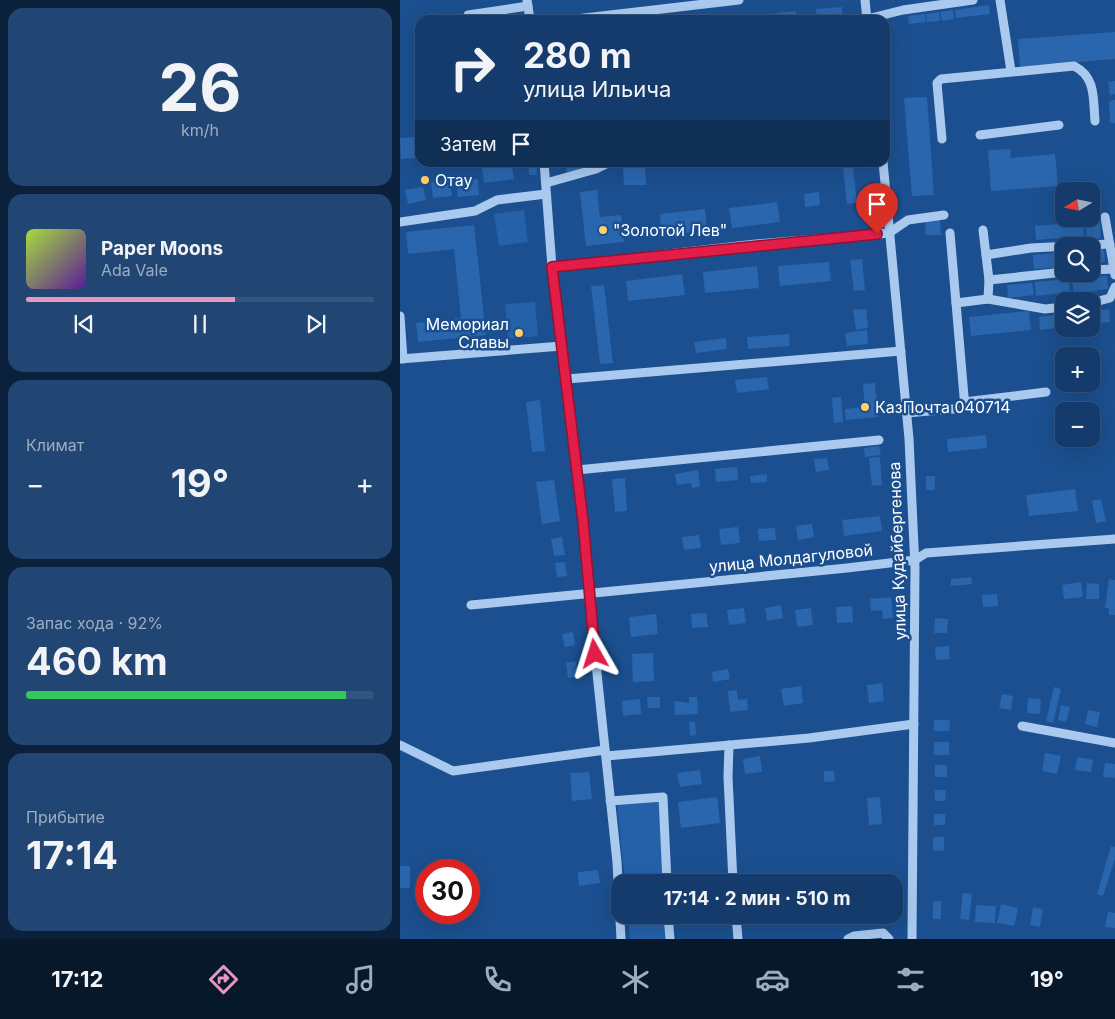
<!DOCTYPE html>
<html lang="ru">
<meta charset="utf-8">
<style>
:root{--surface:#143b6b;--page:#214673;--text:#f1f3f6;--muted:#9dadc1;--line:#33557e;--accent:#e797bd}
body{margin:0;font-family:Inter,sans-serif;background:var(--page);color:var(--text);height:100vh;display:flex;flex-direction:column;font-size:19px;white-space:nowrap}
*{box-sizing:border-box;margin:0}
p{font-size:16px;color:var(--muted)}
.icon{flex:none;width:28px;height:28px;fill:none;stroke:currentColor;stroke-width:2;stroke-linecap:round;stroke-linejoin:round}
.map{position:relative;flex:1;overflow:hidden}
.drawer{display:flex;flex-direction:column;gap:8px;padding:8px;background:#0b203b;width:400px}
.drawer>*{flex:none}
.hud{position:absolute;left:15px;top:15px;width:475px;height:152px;border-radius:15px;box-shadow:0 5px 20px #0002,0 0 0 1px var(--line);background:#143b6b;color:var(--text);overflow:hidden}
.needle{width:32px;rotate:260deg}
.buttons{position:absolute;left:655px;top:182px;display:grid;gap:10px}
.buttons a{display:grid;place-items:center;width:45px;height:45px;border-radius:10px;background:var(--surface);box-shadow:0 5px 20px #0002,0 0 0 1px var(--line);font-size:25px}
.speed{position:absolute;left:15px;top:859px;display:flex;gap:10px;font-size:25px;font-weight:700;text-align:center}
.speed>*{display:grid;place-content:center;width:65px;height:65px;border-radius:50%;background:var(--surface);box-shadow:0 5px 20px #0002,0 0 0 1px var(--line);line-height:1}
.speed .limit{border:8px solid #d22;background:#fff;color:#111}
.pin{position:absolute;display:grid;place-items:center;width:42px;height:42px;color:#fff;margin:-51px -21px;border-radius:50% 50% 50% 0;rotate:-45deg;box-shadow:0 0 5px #0007}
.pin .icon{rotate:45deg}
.me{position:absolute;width:55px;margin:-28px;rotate:354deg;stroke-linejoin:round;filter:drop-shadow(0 0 4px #0008)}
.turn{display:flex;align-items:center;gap:18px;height:105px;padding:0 25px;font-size:22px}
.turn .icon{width:65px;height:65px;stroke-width:2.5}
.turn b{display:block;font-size:35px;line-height:42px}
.then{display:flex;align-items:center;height:48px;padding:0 25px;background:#0003;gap:10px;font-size:19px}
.big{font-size:38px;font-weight:700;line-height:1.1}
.drawer .widget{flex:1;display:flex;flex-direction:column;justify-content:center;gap:8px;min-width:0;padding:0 18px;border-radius:15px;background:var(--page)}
.drawer .dial{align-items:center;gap:0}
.dial b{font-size:65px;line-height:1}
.song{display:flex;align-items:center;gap:15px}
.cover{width:60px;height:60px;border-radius:8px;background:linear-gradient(135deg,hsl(80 70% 55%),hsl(270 70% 35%))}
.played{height:5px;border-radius:2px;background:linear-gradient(90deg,var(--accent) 60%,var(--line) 60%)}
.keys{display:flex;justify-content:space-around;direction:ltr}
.heat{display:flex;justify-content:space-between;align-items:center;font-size:28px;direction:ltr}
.charge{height:8px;border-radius:4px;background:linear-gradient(90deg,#34c759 92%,var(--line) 0)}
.trip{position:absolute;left:211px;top:874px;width:292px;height:50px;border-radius:15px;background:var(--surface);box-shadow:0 5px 20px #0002,0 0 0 1px var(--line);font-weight:700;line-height:50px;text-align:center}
.tab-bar{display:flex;height:80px;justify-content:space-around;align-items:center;background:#08182b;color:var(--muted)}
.tab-bar .icon{width:35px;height:35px}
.tab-bar .active{color:var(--accent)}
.tab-bar b{font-size:22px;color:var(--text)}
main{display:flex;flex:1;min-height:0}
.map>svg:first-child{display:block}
.green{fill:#2461a8}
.building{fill:#2a66ad}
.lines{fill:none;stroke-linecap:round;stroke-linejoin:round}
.minor{stroke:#a9c9ee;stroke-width:9}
.route-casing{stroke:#92132f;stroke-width:12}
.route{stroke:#e11d48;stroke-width:9}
.poi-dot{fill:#ffd166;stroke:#1b4f8f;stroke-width:2}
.labels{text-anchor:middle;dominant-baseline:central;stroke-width:5;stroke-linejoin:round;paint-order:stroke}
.poi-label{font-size:16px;fill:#fff;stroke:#1b4f8f;text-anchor:start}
.street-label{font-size:16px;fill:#fff;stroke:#1b4f8f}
</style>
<main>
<section class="drawer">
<div class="widget dial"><b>26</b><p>km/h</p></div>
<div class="widget">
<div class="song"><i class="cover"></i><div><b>Paper Moons</b><p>Ada Vale</p></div></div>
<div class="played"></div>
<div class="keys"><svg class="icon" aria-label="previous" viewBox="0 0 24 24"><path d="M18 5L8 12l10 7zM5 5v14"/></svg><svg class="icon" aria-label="pause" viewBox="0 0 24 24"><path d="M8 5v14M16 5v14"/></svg><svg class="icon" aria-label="next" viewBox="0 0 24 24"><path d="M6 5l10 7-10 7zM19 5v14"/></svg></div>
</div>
<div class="widget"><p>Климат</p>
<div class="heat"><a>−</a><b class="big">19°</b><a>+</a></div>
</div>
<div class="widget"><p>Запас хода · 92%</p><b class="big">460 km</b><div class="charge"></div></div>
<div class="widget"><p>Прибытие</p><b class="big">17:14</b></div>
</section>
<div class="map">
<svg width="715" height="939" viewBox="0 0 715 939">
<rect width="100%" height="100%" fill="#1b4f8f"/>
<!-- green -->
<g class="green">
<path d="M124,210L128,242L99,246L94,214Z"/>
<path d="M135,302L138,336L108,339L105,304Z"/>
<path d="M260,800L264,882H225L217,804Z"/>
<path d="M228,915H266L267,939H230Z"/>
</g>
<!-- building -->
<g class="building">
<path d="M589,5L590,14L556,18L555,10Z"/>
<path d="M442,7L443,19L417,20L416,9Z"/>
<path d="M553,10L554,19L542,21L540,12Z"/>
<path d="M396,11L397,20H368V14Z"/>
<path d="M539,12L540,21L527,22L526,14Z"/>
<path d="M525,14L526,22L509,24L508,16Z"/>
<path d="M340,16V20H318V18Z"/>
<path d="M715,32V59L620,67L618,39Z"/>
<path d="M715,81V94L710,95L708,82Z"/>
<path d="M527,97L534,195L512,196L504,98Z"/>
<path d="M715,100V123H710L709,101Z"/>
<path d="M14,137L16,158L1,159L0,138Z"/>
<path d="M610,149L611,158L655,154L658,186L591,191L588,150Z"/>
<path d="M81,162H111L114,179L84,183Z"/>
<path d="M128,162H136L137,175H129Z"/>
<path d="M165,162H182L183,170L167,173Z"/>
<path d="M223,165H245L246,185H224Z"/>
<path d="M453,167L457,203L447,204L443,168Z"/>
<path d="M78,179L79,195L58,197L56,181Z"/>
<path d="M50,180L52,196L33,198L31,182Z"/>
<path d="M23,187L26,200L8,204L5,190Z"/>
<path d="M197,190L200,217L221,215L224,242L186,246L180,192Z"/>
<path d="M419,192L420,205L405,207L404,194Z"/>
<path d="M377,202L380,222L332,228L329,208Z"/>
<path d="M305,209L307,231L261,235L260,214Z"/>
<path d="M540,220L541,235H526L525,221Z"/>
<path d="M683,222L684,236L636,240L635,226Z"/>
<path d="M685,222H700L701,238L687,240Z"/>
<path d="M74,225L86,335L18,342L16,323L61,318L54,249L8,254L6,232Z"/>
<path d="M704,247L705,262L691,264V249Z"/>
<path d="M664,252V267L634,269L633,255Z"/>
<path d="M462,259L465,290L454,291L450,260Z"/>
<path d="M429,262L431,281L380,286L378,266Z"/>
<path d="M357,266L359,288L305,293L303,272Z"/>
<path d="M282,274L285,295L228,301L226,281Z"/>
<path d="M707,276L708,289L674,293L672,279Z"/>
<path d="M669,279L670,292L636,296L635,282Z"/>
<path d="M632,283L634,295L608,298L607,285Z"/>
<path d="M204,285L213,363L200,364L191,286Z"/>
<path d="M466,309L468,328L456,330L453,310Z"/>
<path d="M709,309L710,322L691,324V311Z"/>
<path d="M629,311L631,330L571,336L569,317Z"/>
<path d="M664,314V327L640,330L639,317Z"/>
<path d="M467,330L468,344L447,346L445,333Z"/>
<path d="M389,334L390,346L348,349L347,337Z"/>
<path d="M326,338L327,349L296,353L294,342Z"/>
<path d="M367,377L369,389L337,393L335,380Z"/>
<path d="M475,383L478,417L446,420L445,409L465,407L463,384Z"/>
<path d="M441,397L443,422L434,423L432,398Z"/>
<path d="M140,400L145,451L132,452L126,402Z"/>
<path d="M586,435L587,448L548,452L547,439Z"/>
<path d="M479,446L481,455L465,457L464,448Z"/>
<path d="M480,457L482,485L472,486L469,458Z"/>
<path d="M427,458L429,470L416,472L414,459Z"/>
<path d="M337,467L338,480L316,482L315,469Z"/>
<path d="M298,470L300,487L292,488L291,483L277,485L275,474Z"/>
<path d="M367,474V482L351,483L350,476Z"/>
<rect x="526" y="476" width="9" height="14"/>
<path d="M225,478L227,511L215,512L212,479Z"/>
<path d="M154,480L160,521L142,524L136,482Z"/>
<path d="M675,489L678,511L629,516L626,495Z"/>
<path d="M701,499L706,521L696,523L692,501Z"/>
<path d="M480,516L482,531L444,536L442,520Z"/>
<path d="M412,524L414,537L398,540L396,526Z"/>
<path d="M338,527L340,543L321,545L319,529Z"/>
<path d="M375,528L376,540L359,541L358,529Z"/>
<path d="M299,535L301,548L284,550L282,537Z"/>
<path d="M162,537L165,555L154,556L151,539Z"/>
<path d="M165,562L167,576L157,577L155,563Z"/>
<path d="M571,577L572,584L551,586V579Z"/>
<path d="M709,579L715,580V615H709V608H705Z"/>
<path d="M681,582L683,597L664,599L662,585Z"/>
<path d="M687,583L699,584V599H686Z"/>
<path d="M597,594L598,606L583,607L582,595Z"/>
<path d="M491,597L493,618L483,619L482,610L471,611L470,599Z"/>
<path d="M381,605L383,618L367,621L365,608Z"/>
<path d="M452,606L453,622L437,623L436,607Z"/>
<path d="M344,608L346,623L329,625L327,610Z"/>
<path d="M411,608L413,625L397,627L395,610Z"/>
<path d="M306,613L308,627L292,628L291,614Z"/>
<path d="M256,614L258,634L231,637L229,617Z"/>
<path d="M535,618L548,619L547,633H534Z"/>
<path d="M173,632L175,645L165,647L162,634Z"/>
<path d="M549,646L550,659L536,660L535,647Z"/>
<path d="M253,653L254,681L233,682L232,654Z"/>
<path d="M176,661L178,676L168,678L166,663Z"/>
<path d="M328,669L330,679L313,682L312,672Z"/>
<path d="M482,683L484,701L469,703L467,685Z"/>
<path d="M401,686L403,703L384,706L381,689Z"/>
<path d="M654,687L661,689L653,723L646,721Z"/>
<path d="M337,690L338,700L347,699L348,710L330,712L328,691Z"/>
<path d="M602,694L613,696L611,710L599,708Z"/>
<path d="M247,697H260V708H248Z"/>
<path d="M289,697H297L298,714L275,715L274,701L289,703Z"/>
<path d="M628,698L641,699L640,714L627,713Z"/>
<path d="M240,699L241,714L223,716L222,701Z"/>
<path d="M661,705L670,707L666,722L658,720Z"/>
<path d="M688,710L700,712L697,727L685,724Z"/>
<path d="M534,720H550L549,731H534Z"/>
<path d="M289,722H295L296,735L290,736Z"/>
<rect x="534" y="742" width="15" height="13"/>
<path d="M645,753L661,756L657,774L642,771Z"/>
<path d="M360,756L362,772L345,774L343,759Z"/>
<path d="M677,757L693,760L691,772L675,770Z"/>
<path d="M705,763L715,764V778L703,777Z"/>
<rect x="535" y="765" width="12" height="12"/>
<path d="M300,770L302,784L280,787L277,773Z"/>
<path d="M424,771H434L435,781L424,782Z"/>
<path d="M189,772L192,799L172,801L170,773Z"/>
<path d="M535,790H546L545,801H535Z"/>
<path d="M317,797L320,823L281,828L278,802Z"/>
<path d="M480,797L482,824L469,825L467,798Z"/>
<rect x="534" y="814" width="11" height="11"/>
<path d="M533,837H544V851L533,850Z"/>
<path d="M711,846L715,847V859L703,896L697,894Z"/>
<rect x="0" y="866" width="10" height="22"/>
<path d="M198,870L200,883L179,886L178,872Z"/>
<path d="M563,893L572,894L569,920L560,919Z"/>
<rect x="533" y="901" width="8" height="18"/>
<path d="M601,904L618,908L614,926L597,923Z"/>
<path d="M576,905L596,906L595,923L575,922Z"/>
<path d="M633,907L643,909L640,927L630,925Z"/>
<path d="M708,912L715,913V928L705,927Z"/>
</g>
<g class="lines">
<!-- minor -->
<g class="minor">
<path d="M127,0L130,20"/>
<path d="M465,0L467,20"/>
<path d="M600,0L611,71"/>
<path d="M68,15L128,6"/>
<path d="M467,19L503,10L573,0"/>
<path d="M167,20L339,0"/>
<path d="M580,135L659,125"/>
<path d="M542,139L537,83L541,79L674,66C696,77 693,98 695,121"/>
<path d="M144,162L152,267L183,521L189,598L217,862L221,939"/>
<path d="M483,162L509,439L515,568L512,939"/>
<path d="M146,183L196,169L210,162"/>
<path d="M705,217L715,275"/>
<path d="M0,222L75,211L97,200L146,194"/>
<path d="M583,230L589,280L664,272"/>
<path d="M489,233L508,220L544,215"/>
<path d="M586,255L631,248L710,244"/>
<path d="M152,267L356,244L489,233"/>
<path d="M691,270L714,269"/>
<path d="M588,299L589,280"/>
<path d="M556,303L588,299L645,309L664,307"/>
<path d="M691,303L710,298L715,287"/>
<path d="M0,316L3,359"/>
<path d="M0,359L162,346"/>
<path d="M167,379L501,351"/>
<path d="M564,402L646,392"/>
<path d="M506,413L565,408L550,233"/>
<path d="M177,470L479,440"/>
<path d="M71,605L447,568L515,560L526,553L715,539"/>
<path d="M622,726L715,743"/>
<path d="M0,745L53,771L205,750"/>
<path d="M329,745L328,777L333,882"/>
<path d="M206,756L409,738L514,724"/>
<path d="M210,801L263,797L267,882"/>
<path d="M268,915L270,939"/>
<path d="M336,915L338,939"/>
<path d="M448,939L454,936L483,933L489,939"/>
</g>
</g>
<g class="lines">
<!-- route casing -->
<g class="route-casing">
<path id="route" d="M195,654L183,521L152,267L477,234"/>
</g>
<!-- route -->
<use href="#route" class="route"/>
</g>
<!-- markers -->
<g class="poi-dot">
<circle cx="25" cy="180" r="5"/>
<circle cx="203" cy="230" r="5"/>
<circle cx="119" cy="333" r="5"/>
<circle cx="465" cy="407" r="5"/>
</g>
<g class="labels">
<!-- poi labels -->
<g class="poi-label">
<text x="35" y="180">Отау</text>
<text x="213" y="230">"Золотой Лев"</text>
<text x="109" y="324" text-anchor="end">Мемориал<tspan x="109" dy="18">Славы</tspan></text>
<text x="475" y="407">КазПочта 040714</text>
</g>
<!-- street labels -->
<g class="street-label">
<text transform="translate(497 551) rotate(-92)">улица Кудайбергенова</text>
<text transform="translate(391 558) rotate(-6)">улица Молдагуловой</text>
</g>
</g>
</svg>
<div class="buttons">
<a><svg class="needle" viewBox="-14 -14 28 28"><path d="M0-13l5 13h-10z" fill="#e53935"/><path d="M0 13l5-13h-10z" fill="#9dadc1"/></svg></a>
<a><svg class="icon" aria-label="search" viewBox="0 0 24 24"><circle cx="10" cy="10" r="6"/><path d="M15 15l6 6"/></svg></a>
<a><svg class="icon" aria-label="layers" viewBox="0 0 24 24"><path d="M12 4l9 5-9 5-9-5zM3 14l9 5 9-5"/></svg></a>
<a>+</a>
<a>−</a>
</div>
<div class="speed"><div class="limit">30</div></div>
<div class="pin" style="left:477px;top:234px;background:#d93025"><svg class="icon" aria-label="arrive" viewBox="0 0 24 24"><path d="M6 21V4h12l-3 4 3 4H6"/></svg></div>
<svg class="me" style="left:195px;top:654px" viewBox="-20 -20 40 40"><path d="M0-17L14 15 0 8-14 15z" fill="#e11d48" stroke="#fff" stroke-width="4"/></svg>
<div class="trip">17:14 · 2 мин · 510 m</div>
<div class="hud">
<div class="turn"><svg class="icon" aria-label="right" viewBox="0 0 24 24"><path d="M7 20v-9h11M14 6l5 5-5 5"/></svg><div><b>280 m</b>улица Ильича</div></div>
<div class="then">Затем<svg class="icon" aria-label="arrive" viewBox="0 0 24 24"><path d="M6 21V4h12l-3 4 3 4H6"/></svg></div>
</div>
</div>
</main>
<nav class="tab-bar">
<b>17:12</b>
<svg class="icon active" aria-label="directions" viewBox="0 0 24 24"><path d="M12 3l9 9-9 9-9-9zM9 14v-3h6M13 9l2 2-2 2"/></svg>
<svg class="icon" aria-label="music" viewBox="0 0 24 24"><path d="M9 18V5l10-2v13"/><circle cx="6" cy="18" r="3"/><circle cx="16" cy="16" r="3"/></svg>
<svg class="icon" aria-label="phone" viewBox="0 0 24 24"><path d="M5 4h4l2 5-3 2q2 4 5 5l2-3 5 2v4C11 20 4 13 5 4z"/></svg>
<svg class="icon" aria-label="climate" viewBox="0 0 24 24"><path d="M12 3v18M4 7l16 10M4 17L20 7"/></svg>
<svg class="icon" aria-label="car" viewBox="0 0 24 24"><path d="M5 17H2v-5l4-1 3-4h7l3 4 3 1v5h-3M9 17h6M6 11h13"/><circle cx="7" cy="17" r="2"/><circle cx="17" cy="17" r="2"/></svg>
<svg class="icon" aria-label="filters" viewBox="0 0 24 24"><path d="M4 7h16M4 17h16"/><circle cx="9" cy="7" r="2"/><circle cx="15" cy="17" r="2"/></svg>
<b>19°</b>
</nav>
